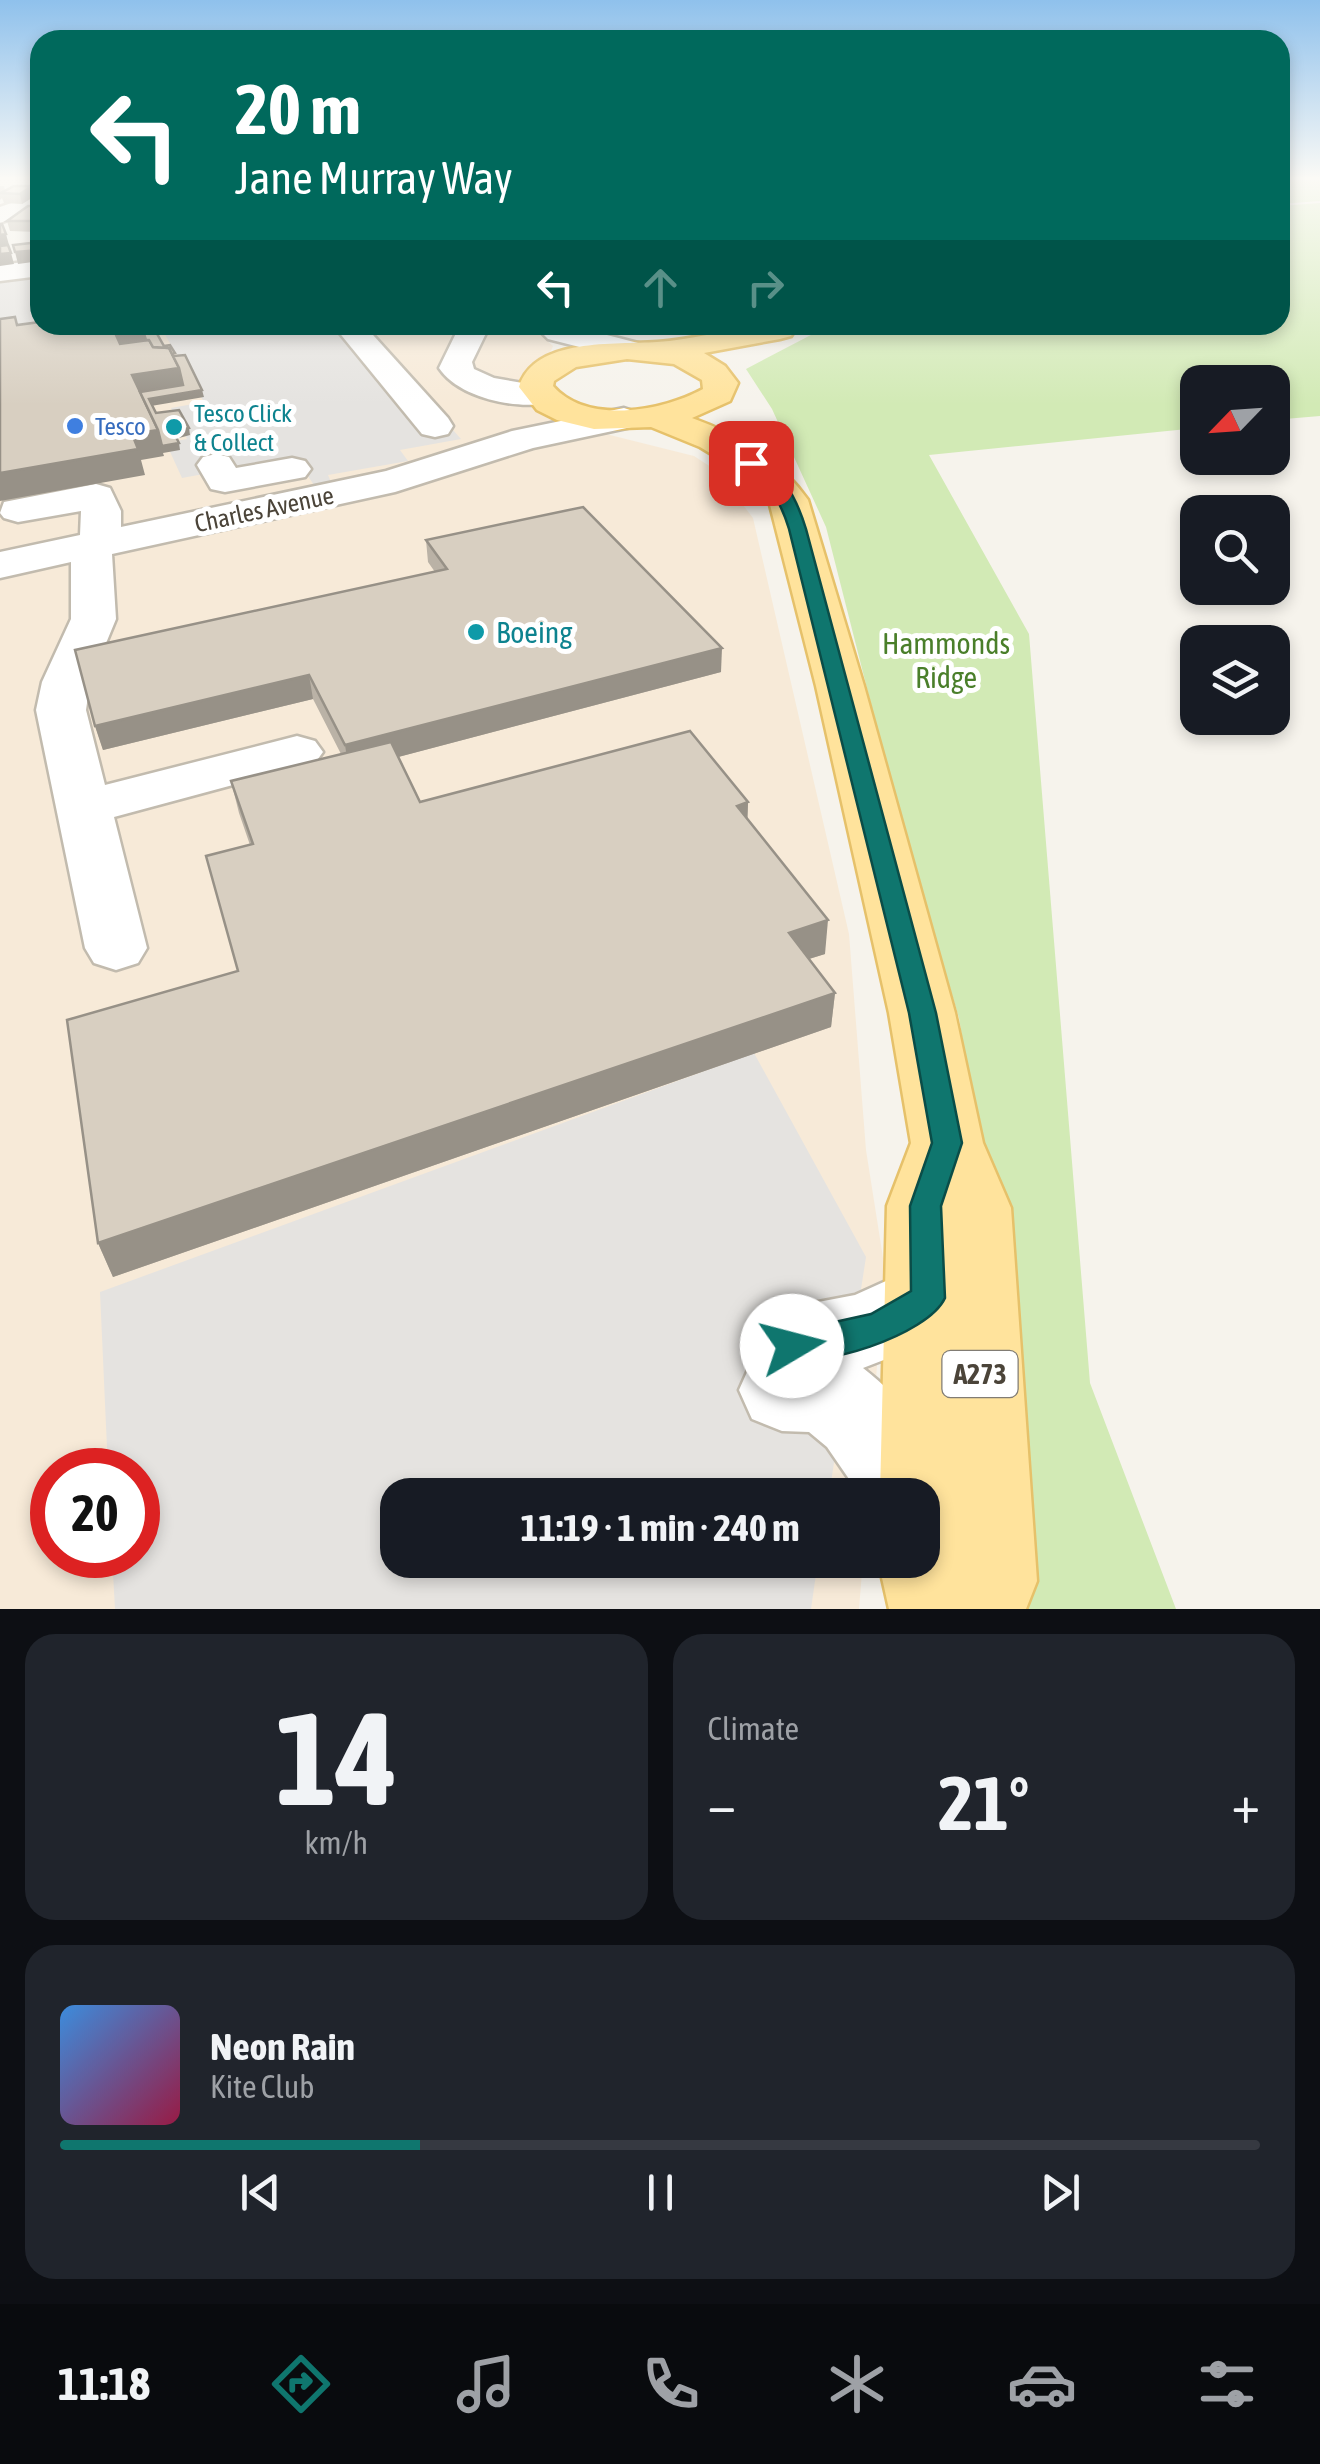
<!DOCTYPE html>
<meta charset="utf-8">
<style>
:root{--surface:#171b24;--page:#20242c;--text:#f1f3f6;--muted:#9ea1a6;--line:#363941;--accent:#0f766e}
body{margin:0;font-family:"Asap Condensed",sans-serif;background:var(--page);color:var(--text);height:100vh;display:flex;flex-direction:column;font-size:38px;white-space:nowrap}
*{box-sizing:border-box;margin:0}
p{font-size:32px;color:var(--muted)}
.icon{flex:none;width:55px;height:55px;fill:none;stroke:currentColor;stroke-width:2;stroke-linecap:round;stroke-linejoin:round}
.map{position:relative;height:1609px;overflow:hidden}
.side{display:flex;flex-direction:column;gap:25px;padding:25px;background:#0d0f14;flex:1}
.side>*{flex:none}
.hud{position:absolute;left:30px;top:30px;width:1260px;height:305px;border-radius:30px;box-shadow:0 5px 15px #0003;background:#00695c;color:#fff;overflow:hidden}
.needle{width:65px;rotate:245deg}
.buttons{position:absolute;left:1180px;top:365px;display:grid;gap:20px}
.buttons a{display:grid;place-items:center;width:110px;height:110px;border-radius:20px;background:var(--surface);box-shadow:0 5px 15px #0003;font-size:50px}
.speed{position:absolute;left:30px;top:1448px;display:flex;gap:20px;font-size:50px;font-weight:700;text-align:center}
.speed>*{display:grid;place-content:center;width:130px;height:130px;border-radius:50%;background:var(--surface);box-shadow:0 5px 15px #0003;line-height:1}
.speed .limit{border:15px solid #d22;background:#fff;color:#111}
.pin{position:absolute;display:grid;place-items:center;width:85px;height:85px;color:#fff;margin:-42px;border-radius:20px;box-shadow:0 5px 15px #0006}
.me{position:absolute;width:110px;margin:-55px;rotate:82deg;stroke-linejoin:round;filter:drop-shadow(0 0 8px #0008)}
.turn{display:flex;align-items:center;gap:35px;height:210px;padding:0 40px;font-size:45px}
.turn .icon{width:130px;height:130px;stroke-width:2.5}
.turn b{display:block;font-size:70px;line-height:85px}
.lanes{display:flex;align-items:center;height:95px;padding:0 40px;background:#0003;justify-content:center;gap:50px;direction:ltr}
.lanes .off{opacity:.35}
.big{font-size:75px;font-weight:700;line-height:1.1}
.side .widget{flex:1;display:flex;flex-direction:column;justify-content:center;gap:15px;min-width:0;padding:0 35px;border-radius:30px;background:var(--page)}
.side .dial{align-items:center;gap:0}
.dial b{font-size:130px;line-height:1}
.song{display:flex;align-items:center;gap:30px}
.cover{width:120px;height:120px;border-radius:15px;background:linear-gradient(135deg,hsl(210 70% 55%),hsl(340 70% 35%))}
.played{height:10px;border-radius:5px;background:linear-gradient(90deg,var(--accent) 30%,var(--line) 30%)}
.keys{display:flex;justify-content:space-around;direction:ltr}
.heat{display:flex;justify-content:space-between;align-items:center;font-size:55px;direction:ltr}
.side .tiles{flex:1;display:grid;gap:25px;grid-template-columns:1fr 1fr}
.widget:last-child{grid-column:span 2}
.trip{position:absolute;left:380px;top:1478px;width:560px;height:100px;border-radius:30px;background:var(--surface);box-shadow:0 5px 15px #0003;font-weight:700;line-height:100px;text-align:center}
.tab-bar{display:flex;height:160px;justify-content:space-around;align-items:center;background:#090b0e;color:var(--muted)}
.tab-bar .icon{width:70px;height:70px}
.tab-bar .selected{color:var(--accent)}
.tab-bar b{font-size:45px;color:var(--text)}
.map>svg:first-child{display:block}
.commercial{fill:#f7ead8;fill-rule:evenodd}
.green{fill:#d2eab5}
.parking{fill:#e5e3e0}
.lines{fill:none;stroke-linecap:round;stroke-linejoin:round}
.minor-casing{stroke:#c2bbae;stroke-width:5}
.major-casing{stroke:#e6c16a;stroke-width:5}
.minor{fill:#fff;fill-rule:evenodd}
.major{fill:#ffe39c;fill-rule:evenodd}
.wall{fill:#bab2a6}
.shaded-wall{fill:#979187}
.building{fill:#d8cfc1;stroke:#979187;stroke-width:2.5}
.route{fill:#0f766e;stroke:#0a4d48;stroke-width:2.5}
.shop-dot{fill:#3f7fe0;stroke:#fff;stroke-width:4}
.culture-dot{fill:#0f9aa8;stroke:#fff;stroke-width:4}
.labels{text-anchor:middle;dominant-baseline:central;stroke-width:10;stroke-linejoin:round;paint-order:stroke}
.far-culture-label{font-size:25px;fill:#0d838f;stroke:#fff;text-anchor:start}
.far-shop-label{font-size:25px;fill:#366cbe;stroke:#fff;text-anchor:start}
.far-street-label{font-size:25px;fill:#4b4439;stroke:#fff}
.shield{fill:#fff;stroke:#817c74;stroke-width:2.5}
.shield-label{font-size:28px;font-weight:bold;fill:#4b4439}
.culture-label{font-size:30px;fill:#0d838f;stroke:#fff;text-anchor:start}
.park-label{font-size:30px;fill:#4a7f2a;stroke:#fff}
</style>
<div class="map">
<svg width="1320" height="1609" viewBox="0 0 1320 1609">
<rect width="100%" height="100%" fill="#f6f3ec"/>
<!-- commercial -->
<path class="commercial" d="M40,276V325H530L553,346L536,387L570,412L554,421L694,456L717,471L753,518L849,934L866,1150L884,1264L868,1495H398V1560H863L859,1609H0V281ZM52,1470H138V1555H52Z"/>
<!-- green -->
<g class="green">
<path d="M1280,180H1320V201L1280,204Z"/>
<path d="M1320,203V416L1273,420L1272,382H1198L1197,428L929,455L1029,634L1090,1383L1176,1609H1020L1028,1434L959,1018L901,822L826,527L772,409L746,369L830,325H1280V206Z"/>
</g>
<!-- parking -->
<g class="parking">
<path d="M40,276V325L0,341V281Z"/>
<path d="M360,325L461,439L400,450L408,461L328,475L331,482L314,485L295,457L182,478L166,443L187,439L171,408L204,402L160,326Z"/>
<path d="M754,1053L866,1257L829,1495H398V1560H818L811,1609H115L112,1555H138V1470H108L100,1292Z"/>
</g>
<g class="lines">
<!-- minor casing -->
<g class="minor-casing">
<g id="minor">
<path d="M40,193V208L0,223V207Z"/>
<path d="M40,260V276L0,281V265Z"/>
<path d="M333,325H364L448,418L453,426L448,434L435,437L422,434Z"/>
<path d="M460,325H490L472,362L474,369L494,378L552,388L557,395L552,402C518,411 459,398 439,368Z"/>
<path d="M534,325H568L638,343L643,350L638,357L627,359L548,339Z"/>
<path d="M624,408L636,412L642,419L636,426L533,448L395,492L112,554L116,619L90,682L86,710L105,785L297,736L315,741L323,752L315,763L114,817L147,948L138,963L116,970L94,963L85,948L36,710L42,682L71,619V562L0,578V552L80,535L81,511L18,522L4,518L0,513L4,502L96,484L110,488L121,511V527L386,471L512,431Z"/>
<path d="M216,454L229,457L236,468L292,458L305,461L311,469L305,477L225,492L211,489L197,465L203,457Z"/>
<path d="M928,1262L956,1272L968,1298L956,1324L907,1351L863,1368C905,1400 938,1447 958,1495L945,1527L922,1536V1495H860L827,1447L809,1432L782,1431L752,1419L739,1390L752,1361L756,1359L750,1346L763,1319L792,1307L855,1295Z"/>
</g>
</g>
<!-- major casing -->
<g class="major-casing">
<path id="major" d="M756,325H792L795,330L791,336L780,339L704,353L725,366L738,383L730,401L692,418C739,435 779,459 808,500L864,686L955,1013L983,1143L1011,1208L1037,1581L1026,1609H889L878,1560H922V1495H880L887,1206L911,1143L889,1013L816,686L769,501L733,467L700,447L651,427L594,429L557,420L537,410L519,387C534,337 616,345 657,342C690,340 723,331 756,325ZM627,359L674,364L702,380L703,389C663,411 587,425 553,386L554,381L576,367Z"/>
</g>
<!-- minor -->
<use href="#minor" class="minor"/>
<!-- major -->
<use href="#major" class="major"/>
</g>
<!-- wall -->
<g class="wall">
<path d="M0,186H4L5,191L32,186L35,196L22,204L4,203L2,198L0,200Z"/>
<path d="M40,206L37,232L10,231L7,221Z"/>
<path d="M426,540L721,672L398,757L420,802H748L747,819L825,954L809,959L835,993L831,1027L113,1277L98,1243L237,971L250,845L239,813L231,781L341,754L313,699L103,750L95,726L435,572L428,562Z"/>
</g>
<!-- shaded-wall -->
<g class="shaded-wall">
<path d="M32,186L35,196L22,204L20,194Z"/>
<path d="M40,217V229L37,232L34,221Z"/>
<path d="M6,234L9,245L0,246V235Z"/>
<path d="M40,250V261L18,264L15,252Z"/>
<path d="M11,253L14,264L0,266V254Z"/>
<path d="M144,331L149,354L123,358L116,335Z"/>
<path d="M179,368L185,392L139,399L132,375Z"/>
<path d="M202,390L204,397L151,406L149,399Z"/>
<path d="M189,428L190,435L168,441L166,434Z"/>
<path d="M158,430L179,443L180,450L163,453L164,456L141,460L145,475L0,501V473L132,434Z"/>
<path d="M722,648L721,672L349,770L345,745Z"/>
<path d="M309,675L313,699L103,750L95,726Z"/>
<path d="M748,802L747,835L737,806Z"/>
<path d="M828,920L825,954L786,966L789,933Z"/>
<path d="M835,993L831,1027L113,1277L98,1243Z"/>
</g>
<!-- building -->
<g class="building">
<path d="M14,186H32L20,194L1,193Z"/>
<path d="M28,206H40V217L34,221H7Z"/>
<path d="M0,224H2L6,234L0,235Z"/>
<path d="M40,242V250L15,252L13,245Z"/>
<path d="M8,245L11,253L0,254V246Z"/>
<path d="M15,317L17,325L40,322V325H141L144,331L116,335L120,344L149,340L153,347L169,348L179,368L132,375L158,430L132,434L138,449L0,473V319Z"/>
<path d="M141,325H152L164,346L170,345L175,353L172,354L169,348L153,347L149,340H146Z"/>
<path d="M185,355L202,390L149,399L156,413L179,410L189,428L166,434L174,433L179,443L162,446L158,430L140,392L183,385L179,368L173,356Z"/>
<path d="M583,507L722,648L345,745L309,675L95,726L75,650L447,569L426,540Z"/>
<path d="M690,731L748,802L737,806L828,920L789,933L835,993L98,1243L67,1020L238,971L206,856L253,844L231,781L391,742L420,802Z"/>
</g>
<!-- sky -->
<linearGradient id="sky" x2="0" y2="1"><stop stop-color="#8fc1ec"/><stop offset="0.44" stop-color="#fbfaf6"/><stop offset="1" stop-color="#fbfaf6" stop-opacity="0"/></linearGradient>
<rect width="1320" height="405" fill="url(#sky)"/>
<!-- route -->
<path class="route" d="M745,460C779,457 798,503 806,529L936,1013L962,1143L941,1206L945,1298C928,1335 817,1371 780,1357L775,1346L780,1334L871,1314L911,1291L910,1206L932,1143L909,1013L789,529C780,499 770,486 745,467Z"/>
<!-- markers -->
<circle class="shop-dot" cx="75" cy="426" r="10"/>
<g class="culture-dot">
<circle cx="174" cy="427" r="10"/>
<circle cx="476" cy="632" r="10"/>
</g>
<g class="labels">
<!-- far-culture labels -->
<g class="far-culture-label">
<text x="194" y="413">Tesco Click<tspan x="194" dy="29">&amp; Collect</tspan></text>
</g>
<!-- far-shop labels -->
<g class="far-shop-label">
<text x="95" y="426">Tesco</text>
</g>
<!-- far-street labels -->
<g class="far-street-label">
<text transform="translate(264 509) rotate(-12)">Charles Avenue</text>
</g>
<!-- shield labels -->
<rect class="shield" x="942.5" y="1351" width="75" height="46" rx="8"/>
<g class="shield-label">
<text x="980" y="1374">A273</text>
</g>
<!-- culture labels -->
<g class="culture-label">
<text x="496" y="632">Boeing</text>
</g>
<!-- park labels -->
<g class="park-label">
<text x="946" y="643">Hammonds<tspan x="946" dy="34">Ridge</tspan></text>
</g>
</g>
</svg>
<div class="buttons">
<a><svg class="needle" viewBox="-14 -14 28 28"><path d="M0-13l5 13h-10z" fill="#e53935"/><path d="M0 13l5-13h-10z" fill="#9ea1a6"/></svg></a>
<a><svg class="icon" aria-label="search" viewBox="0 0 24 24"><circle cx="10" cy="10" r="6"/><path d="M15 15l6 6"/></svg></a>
<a><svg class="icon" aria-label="layers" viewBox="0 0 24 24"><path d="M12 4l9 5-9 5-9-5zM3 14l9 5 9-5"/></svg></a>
</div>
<div class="speed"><div class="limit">20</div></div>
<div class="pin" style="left:751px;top:463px;background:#d93025"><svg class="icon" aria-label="arrive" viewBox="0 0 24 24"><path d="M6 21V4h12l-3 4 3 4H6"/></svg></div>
<svg class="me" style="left:792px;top:1346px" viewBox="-20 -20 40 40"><circle r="19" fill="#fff"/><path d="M0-13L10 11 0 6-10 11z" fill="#0f766e"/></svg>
<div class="trip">11:19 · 1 min · 240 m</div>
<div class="hud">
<div class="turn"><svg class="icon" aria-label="left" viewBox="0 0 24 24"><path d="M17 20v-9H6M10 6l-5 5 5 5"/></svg><div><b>20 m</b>Jane Murray Way</div></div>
<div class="lanes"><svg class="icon" aria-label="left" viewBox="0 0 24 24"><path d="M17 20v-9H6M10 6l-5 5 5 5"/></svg><svg class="icon off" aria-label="ahead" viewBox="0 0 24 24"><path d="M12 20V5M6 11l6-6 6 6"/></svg><svg class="icon off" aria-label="right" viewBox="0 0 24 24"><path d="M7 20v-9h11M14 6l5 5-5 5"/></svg></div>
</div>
</div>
<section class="side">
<div class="tiles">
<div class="widget dial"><b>14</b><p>km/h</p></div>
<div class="widget"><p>Climate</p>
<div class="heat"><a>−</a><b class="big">21°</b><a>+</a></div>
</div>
<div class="widget">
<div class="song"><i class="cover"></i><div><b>Neon Rain</b><p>Kite Club</p></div></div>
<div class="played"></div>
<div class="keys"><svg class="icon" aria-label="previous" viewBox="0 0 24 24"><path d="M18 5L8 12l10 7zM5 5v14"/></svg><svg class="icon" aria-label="pause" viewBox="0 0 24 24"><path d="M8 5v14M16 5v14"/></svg><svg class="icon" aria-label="next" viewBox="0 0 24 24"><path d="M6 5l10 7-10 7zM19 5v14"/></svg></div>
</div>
</div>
</section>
<nav class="tab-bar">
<b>11:18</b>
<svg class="icon selected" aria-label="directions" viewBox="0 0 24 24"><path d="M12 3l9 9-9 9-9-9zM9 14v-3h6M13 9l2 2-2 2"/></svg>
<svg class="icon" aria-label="music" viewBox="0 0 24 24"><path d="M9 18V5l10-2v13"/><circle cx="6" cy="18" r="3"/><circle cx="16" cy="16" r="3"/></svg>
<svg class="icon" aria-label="phone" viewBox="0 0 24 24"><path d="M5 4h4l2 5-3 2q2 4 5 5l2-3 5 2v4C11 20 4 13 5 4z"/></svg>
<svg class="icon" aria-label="climate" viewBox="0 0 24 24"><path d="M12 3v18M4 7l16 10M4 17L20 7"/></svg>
<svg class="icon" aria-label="car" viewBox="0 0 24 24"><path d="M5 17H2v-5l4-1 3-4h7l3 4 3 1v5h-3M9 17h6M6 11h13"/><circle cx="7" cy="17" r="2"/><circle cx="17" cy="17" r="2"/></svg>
<svg class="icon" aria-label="filters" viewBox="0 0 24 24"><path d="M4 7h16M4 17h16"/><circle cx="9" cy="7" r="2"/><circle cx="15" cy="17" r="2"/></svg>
</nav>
